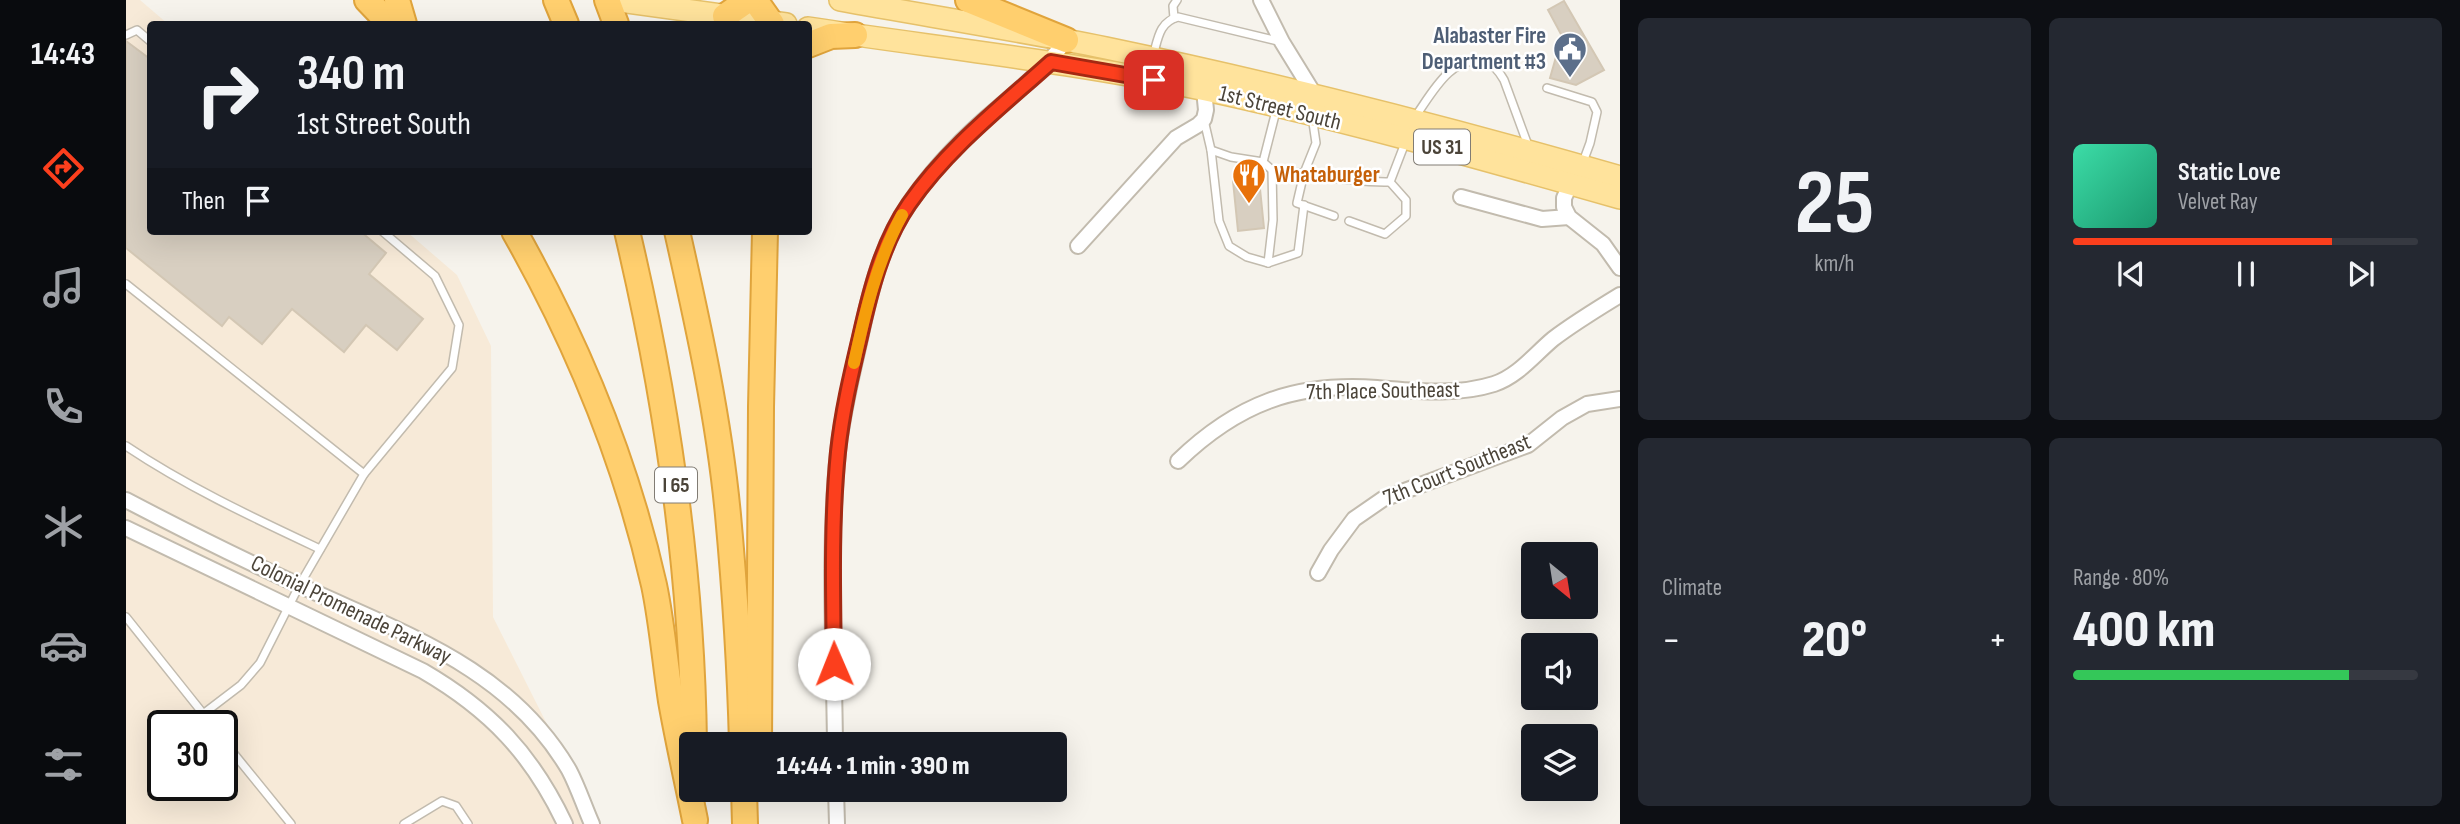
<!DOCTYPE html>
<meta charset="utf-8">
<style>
:root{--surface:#171b24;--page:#242831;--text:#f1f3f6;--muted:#9ea1a6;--line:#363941;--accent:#fc3f1d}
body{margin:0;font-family:"Sofia Sans Condensed",sans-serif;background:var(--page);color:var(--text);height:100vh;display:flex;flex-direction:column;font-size:26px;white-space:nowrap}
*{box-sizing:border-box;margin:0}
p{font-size:23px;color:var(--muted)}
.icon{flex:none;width:38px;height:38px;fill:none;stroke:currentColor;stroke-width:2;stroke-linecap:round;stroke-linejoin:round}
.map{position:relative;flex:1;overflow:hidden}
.sheet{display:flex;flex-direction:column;gap:18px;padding:18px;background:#0d0f14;width:840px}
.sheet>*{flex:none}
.hud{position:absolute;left:21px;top:21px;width:665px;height:214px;border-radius:7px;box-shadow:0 7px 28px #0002;background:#171b24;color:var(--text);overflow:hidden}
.needle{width:46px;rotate:150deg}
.fabs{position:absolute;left:1395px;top:542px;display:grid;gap:14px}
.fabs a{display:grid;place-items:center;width:77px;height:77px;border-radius:7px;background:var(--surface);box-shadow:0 7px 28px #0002;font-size:35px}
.speed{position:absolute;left:21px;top:710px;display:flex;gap:14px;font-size:35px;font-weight:700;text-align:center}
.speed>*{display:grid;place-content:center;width:91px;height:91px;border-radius:50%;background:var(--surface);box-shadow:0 7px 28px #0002;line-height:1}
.speed .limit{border:4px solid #111;border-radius:10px;background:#fff;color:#111}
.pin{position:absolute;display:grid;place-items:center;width:60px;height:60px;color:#fff;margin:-30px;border-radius:14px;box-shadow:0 4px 10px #0006}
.me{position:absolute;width:77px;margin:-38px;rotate:359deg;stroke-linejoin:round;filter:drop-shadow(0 0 5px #0008)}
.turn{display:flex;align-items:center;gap:24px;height:147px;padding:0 35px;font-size:32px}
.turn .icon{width:91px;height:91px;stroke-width:2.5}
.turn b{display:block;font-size:49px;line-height:60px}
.then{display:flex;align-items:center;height:66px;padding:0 35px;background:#0003;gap:14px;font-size:26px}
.big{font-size:52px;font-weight:800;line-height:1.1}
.sheet .tile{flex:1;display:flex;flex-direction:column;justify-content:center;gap:10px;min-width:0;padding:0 24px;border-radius:10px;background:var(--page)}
.sheet .dial{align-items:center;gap:0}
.dial b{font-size:91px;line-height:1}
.song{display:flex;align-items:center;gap:21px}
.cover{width:84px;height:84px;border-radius:10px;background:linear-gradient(135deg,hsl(160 70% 55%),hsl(160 70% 35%))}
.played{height:7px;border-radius:4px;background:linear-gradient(90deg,var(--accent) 75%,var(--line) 75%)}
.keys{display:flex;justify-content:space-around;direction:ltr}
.heat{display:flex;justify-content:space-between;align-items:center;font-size:38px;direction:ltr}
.charge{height:10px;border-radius:5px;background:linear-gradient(90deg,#34c759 80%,var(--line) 0)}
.sheet .tiles{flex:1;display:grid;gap:18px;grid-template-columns:repeat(2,1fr)}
.trip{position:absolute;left:553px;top:732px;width:388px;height:70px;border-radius:7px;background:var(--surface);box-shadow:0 7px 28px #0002;font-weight:800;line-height:70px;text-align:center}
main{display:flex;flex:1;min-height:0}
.menu{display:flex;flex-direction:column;width:126px;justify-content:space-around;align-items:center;background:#090b0e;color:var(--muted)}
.menu .icon{width:49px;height:49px}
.menu .selected{color:var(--accent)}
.menu b{font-size:32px;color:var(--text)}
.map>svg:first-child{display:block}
.commercial{fill:#f7ead8;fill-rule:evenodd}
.building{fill:#d8cfc1;stroke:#d3c7b4;stroke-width:2}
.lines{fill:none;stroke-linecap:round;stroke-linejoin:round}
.service-casing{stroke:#c2bbae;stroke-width:10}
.minor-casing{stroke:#c2bbae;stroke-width:18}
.primary-casing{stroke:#e6c16a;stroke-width:24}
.motorway-casing{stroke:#e0a43c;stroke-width:28}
.service{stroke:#fff;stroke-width:7}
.minor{stroke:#fff;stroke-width:14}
.primary{stroke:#ffe39c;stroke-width:21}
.motorway{stroke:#ffcf6e;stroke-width:24}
.route-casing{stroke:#a42913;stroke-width:18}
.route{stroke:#fc3f1d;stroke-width:12}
.slow{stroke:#f59e0b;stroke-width:12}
.labels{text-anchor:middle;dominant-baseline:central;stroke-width:5;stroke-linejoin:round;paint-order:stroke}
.shield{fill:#fff;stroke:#817c74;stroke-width:2}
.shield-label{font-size:21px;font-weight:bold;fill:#4b4439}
.service-label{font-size:23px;font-weight:bold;fill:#4e5e75;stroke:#fff;text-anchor:end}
.street-label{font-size:23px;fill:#4b4439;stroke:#fff}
.food-label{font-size:23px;font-weight:bold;fill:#c56008;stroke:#fff;text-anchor:start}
</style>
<main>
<nav class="menu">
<b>14:43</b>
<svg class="icon selected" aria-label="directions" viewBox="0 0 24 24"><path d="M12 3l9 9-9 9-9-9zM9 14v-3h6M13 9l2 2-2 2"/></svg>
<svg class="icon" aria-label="music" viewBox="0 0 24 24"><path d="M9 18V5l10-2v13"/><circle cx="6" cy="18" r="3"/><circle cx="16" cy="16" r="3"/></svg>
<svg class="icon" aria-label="phone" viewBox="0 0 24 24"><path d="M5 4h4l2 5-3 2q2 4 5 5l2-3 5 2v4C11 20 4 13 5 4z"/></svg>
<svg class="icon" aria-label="climate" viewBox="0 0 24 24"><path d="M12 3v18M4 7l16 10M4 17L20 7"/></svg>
<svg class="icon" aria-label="car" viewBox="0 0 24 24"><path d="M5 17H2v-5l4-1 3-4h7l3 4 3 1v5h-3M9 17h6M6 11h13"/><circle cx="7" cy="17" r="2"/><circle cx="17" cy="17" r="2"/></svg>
<svg class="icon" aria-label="filters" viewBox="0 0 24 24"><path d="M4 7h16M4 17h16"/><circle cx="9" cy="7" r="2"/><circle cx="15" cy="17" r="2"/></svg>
</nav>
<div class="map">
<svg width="1494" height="824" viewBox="0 0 1494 824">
<rect width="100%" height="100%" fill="#f6f3ec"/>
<!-- commercial -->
<path class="commercial" d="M0,0H14L42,24H24V231H280L331,275L365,346L367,617L435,752L467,824H0ZM37,726H96V786H37Z"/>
<!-- building -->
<g class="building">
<path d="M1438,1L1478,70L1450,85L1424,78L1436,36L1422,10Z"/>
<path d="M0,41L24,59V231H234L260,253L243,274L297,319L271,350L240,325L218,352L166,309L136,344L103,317L96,326L0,248Z"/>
<path d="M1133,179L1138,228L1112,231L1107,181Z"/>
</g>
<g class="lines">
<!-- service casing -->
<g class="service-casing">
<g id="service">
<path d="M1048,18L1047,6L1051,0"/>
<path d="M0,35L11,30L24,41"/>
<path d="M1027,56C1032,39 1033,22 1052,17L1156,42"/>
<path d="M1421,88L1466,102L1471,112L1464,143L1457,162"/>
<path d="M1151,107L1137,162L1105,157L1085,150L1093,221L1103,246L1121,257L1142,263L1172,253L1178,205"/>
<path d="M1186,116L1190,143L1178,173L1171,203L1208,216"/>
<path d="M1289,117C1305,95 1325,54 1358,62C1367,64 1373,71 1378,80L1403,148"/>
<path d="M1078,120L1085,150"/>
<path d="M1137,162L1146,170C1185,173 1224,183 1264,182"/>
<path d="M1223,221L1259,234L1280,216V200L1264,182L1279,143"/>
<path d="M1142,263L1147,220L1146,170"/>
<path d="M0,284L238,474L173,586L134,663L115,685L77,714"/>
<path d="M0,446C61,487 128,518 194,549"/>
<path d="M238,474L326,368L333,325L309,276L256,231"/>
<path d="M0,617L87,726"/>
<path d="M96,739L165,824"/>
<path d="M278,824L316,801L330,806L342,824"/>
</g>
</g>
<!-- minor casing -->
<g class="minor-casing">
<g id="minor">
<path d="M1135,0L1156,42L1188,94"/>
<path d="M1444,185L1438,198V207L1443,217L1477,244L1494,268"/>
<path d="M1335,197L1416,219L1443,217"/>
<path d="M952,246L1050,138L1072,125L1078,119L1080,110L1078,90"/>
<path d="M1052,461C1111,404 1169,382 1251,388C1290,391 1330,396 1368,384C1392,376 1408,355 1427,339C1448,323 1471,309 1494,295"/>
<path d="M0,500C61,532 123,563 186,591C285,636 385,671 443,770C452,787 458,806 466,824"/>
<path d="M0,528L297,671C364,710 406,754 439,824"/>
<path d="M1192,573L1205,550L1228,519L1257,499L1402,445L1436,418L1461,404L1494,399"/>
<path d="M709,744C708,647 702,549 712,452C716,415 725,379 733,343C743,296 755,244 783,204C804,173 829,146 857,121C887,95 917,72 940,40"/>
<path d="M710,789L711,824"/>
</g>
</g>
<!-- primary casing -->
<g class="primary-casing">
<g id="primary">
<path d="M487,0L660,24"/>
<path d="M714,0C802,16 892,30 980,48C1153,84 1324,128 1494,177"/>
<path d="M682,28C815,48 948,62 1080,90C1219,120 1357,159 1494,198"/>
</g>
</g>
<!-- motorway casing -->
<g class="motorway-casing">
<g id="motorway">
<path d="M241,0L264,24"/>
<path d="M271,0L278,24"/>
<path d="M430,0L440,24"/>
<path d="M481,0L490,24"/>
<path d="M629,0L646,24"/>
<path d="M842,0L940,40"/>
<path d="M599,16L622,0"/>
<path d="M682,45L705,36L729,35"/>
<path d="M388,231C451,342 500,461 528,585C536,623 539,662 545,701C552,741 561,780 569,820"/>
<path d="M501,231C541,400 566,570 568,744"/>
<path d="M551,231C572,324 593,419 602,515C609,591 614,667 616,744"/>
<path d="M633,744L635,407L639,231"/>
<path d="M618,789L619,824"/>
</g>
</g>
<!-- service -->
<use href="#service" class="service"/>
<!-- minor -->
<use href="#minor" class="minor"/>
<!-- primary -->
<use href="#primary" class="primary"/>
<!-- motorway -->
<use href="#motorway" class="motorway"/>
</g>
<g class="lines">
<!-- route casing -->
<g class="route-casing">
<path id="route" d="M708,664C707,593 705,522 712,452C716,413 725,375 734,337C744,292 756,243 783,204C822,148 875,107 925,62L1028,80"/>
</g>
<!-- route -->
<use href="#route" class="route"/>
<!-- slow -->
<path class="slow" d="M728,363C739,312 751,261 776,215"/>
</g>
<!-- icons -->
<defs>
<g id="civic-pin" transform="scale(1.75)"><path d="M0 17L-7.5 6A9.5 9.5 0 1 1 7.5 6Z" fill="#5c6f8a" stroke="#fff"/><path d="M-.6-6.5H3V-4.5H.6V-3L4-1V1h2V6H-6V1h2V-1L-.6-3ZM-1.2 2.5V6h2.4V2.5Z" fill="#fff"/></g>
<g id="restaurant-pin" transform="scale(1.75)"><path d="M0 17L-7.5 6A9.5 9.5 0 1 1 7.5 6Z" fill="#e8710a" stroke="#fff"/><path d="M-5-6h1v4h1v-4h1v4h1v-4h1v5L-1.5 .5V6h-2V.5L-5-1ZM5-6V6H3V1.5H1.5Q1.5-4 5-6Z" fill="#fff"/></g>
</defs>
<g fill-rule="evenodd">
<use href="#civic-pin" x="1444" y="49"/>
<use href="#restaurant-pin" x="1123" y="175"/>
</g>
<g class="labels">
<!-- shield labels -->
<g class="shield">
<rect x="1288" y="129.5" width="56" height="35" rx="5"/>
<rect x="529" y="467.5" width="42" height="35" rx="5"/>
</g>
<g class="shield-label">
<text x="1316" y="147">US 31</text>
<text x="550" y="485">I 65</text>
</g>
<!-- service labels -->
<g class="service-label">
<text x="1420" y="36">Alabaster Fire<tspan x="1420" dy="26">Department #3</tspan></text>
</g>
<!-- street labels -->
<g class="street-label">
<text transform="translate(1154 108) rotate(14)">1st Street South</text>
<text transform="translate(1257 391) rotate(-1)">7th Place Southeast</text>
<text transform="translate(1331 470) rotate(-22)">7th Court Southeast</text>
<text transform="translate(225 610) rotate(26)">Colonial Promenade Parkway</text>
</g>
<!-- food labels -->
<g class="food-label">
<text x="1148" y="175">Whataburger</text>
</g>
</g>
</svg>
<div class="fabs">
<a><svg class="needle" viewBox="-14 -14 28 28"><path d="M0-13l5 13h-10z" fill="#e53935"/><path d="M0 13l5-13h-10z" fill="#9ea1a6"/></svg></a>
<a><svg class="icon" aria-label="sound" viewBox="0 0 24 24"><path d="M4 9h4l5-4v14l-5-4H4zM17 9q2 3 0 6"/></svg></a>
<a><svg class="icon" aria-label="layers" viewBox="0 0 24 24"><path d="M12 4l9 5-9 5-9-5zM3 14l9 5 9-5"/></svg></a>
</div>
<div class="speed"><div class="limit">30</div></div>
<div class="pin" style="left:1028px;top:80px;background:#d93025"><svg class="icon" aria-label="arrive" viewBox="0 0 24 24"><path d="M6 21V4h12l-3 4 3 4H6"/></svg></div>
<svg class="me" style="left:708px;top:664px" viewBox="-20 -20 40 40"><circle r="19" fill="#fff"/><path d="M0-13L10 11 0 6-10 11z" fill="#fc3f1d"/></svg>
<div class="trip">14:44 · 1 min · 390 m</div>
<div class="hud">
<div class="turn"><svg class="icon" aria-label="right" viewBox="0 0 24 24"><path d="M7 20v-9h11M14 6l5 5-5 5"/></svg><div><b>340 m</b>1st Street South</div></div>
<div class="then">Then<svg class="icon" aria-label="arrive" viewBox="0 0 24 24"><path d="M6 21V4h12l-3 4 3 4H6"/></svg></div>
</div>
</div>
<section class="sheet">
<div class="tiles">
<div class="tile dial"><b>25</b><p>km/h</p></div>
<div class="tile">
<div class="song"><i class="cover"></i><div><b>Static Love</b><p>Velvet Ray</p></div></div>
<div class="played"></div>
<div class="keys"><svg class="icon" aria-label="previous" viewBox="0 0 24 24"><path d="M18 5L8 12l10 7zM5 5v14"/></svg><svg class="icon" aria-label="pause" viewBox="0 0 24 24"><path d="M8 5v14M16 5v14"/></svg><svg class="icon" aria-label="next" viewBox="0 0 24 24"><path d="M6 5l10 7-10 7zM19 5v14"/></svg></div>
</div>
<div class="tile"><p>Climate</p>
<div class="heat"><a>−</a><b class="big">20°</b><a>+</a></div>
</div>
<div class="tile"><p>Range · 80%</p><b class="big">400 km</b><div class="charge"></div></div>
</div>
</section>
</main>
